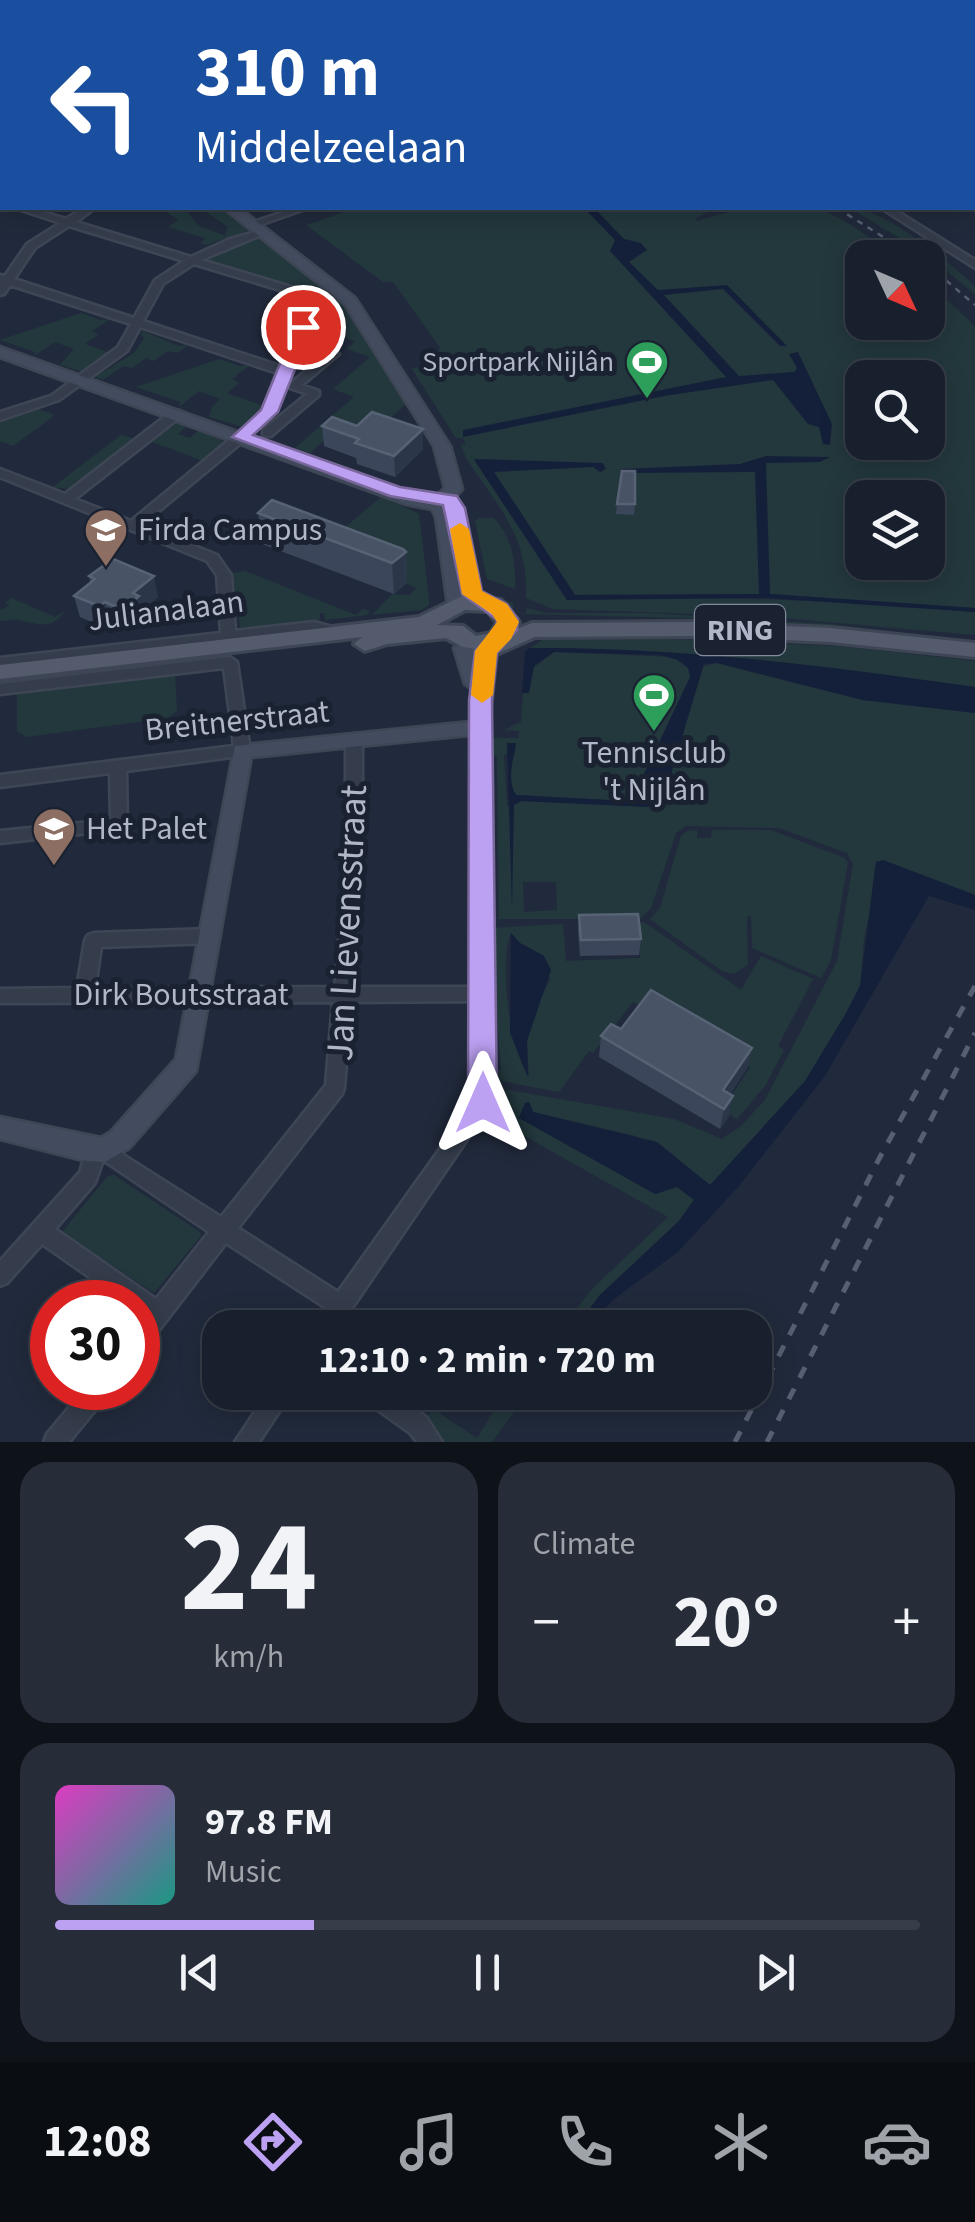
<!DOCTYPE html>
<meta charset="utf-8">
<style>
:root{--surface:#19202d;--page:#262d39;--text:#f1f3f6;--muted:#9fa3aa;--line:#373e49;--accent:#bca0f2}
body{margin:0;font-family:"Source Sans 3",sans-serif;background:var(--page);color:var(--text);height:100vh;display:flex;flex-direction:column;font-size:38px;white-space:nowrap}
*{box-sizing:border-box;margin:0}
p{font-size:32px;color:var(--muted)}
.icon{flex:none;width:55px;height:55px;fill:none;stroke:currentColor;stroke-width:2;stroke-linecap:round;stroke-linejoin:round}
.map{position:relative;height:1442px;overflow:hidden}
.side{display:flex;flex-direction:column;gap:20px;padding:20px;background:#0e1219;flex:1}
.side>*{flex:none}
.hud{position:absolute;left:0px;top:0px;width:975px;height:210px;box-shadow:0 5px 25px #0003,0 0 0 2px var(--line);background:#1a4fa0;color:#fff;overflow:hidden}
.needle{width:65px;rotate:134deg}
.buttons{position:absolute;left:845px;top:240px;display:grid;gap:20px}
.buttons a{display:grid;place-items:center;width:100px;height:100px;border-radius:20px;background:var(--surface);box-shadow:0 5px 25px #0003,0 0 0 2px var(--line);font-size:50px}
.speed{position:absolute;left:30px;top:1280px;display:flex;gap:20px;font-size:50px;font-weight:700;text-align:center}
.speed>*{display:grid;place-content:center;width:130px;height:130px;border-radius:50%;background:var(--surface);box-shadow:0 5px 25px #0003,0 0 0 2px var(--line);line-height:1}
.speed .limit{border:15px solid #d22;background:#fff;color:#111}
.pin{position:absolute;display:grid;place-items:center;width:85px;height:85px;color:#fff;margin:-42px;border:5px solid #fff;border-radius:50%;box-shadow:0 2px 10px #0007}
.me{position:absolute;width:110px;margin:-55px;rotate:0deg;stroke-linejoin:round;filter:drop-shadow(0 0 8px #0008)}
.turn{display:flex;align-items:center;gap:35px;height:210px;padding:0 30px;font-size:45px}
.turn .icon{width:130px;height:130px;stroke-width:2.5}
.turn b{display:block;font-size:70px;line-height:85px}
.big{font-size:75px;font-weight:700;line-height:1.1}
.side .tile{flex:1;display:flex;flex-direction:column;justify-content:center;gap:15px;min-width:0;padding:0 35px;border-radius:30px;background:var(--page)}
.side .dial{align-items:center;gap:0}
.dial b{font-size:130px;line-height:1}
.song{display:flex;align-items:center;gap:30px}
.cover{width:120px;height:120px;border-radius:15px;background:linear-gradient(135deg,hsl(310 70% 55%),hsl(170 70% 35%))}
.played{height:10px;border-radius:5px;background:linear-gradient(90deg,var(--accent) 30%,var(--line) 30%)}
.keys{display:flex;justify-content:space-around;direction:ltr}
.heat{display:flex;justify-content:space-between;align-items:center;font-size:55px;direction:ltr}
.side .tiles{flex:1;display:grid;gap:20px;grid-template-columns:1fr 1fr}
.tile:last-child{grid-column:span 2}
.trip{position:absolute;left:202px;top:1310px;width:570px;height:100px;border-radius:30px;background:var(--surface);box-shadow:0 5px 25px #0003,0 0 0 2px var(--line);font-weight:700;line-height:100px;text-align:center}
.menu{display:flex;height:160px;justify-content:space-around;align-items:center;background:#0a0d12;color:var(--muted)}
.menu .icon{width:70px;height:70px}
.menu .selected{color:var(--accent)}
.menu b{font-size:45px;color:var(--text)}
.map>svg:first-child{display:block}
.green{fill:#23383d;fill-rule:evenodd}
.water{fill:#14203a}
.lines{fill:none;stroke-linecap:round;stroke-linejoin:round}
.street-casing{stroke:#3e4655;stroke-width:5}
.secondary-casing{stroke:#3e4655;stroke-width:5}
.primary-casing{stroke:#3e4655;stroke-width:6}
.street{fill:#353d4c;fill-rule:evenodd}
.secondary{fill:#434b5f;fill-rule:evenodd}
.primary{fill:#535b6c;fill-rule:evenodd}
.rail-far1{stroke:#576073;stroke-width:2.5;stroke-dasharray:6 6;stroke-linecap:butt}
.rail{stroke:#576073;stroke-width:5;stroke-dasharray:12 12;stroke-linecap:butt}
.wall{fill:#3c465a}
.shaded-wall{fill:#2c3649}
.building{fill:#485366;stroke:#586275;stroke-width:2.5}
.route{fill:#bca0f2;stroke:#7a689d;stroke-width:2.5}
.slow{fill:#f59e0b}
.labels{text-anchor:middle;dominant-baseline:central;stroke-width:10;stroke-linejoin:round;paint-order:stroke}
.far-poi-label{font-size:28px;fill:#b0b7c8;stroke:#1a2231;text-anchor:end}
.shield{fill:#1a2231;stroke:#838a9b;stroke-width:2.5}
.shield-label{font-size:30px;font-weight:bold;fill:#b0b7c8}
.poi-label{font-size:32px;fill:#b0b7c8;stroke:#1a2231;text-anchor:start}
.street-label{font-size:32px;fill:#b0b7c8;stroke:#1a2231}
.near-street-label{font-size:38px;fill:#b0b7c8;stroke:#1a2231}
</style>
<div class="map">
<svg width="975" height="1442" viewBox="0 0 975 1442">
<rect width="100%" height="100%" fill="#212a3c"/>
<!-- green -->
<g class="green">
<path d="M161,208C179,208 189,208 197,225L225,236L228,227L200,208H223L251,230L206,245L201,243L205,238L168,227L178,220Z"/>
<path d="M340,208H714L695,219L697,221C730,210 781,199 815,208C843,216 873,240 896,257L862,258V322H928V282L975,326V608L770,594L575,595L494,472L474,460L567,600C704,595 839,600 975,612V635L758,616L553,609L526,598C529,536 498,507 466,458L461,445L466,444L463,438H456L412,369L435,361L431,353L441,349L393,282H383L306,225L344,212ZM862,378H928V442H862ZM862,498H928V562H862Z"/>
<path d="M850,208C884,208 949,262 975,286V294L924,253Z"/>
<path d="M260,236L340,298L407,403L362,443L332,433L310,453L295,448L354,397L333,389L370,357L347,349L355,341L311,327L326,311L324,301L317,294L203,258Z"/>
<path d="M81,313L100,320L110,319L92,331L98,335L85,344L110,353L83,372L60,365L74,349L55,342L34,356L35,352L0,340Z"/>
<path d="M143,331L179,346L189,345L177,353L168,351L154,361L146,358L132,368L123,366L103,380L95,377L134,353L144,338L140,334Z"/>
<path d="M219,359L240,366L250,365L232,379L239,383L227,393L263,406L243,427L209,417L212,407L220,399L199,391L179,407L180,402L136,387Z"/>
<path d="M39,409L55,415L13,446L0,441V421Z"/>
<path d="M177,423L186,426L178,434L190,438L199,430L225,442L203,461L150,441Z"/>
<path d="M121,435L136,439L70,489L53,487Z"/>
<path d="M377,494L419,514L429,599V605L421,610L372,615L392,594L410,595L416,588L404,582L343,529L380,498Z"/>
<path d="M479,518H494C512,538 516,562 515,589L487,579L475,521Z"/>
<path d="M245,571L356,615L363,609L370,612L367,615L325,620L324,613H320V620L240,629L233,573Z"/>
<path d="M475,588L513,603V610L526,614L527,608L546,613H648L830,624L975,641L719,619L525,614L520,613L484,598Z"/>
<path d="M11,598L55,617L65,611C50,632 37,623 18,620C12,619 6,621 0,621V610L10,606L5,603Z"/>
<path d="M663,639L838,646L975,661V687C827,666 679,647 530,648L542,640Z"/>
<path d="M554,652L674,657L688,668L696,687L701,667L717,663L863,700L975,713V895L883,860L864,938L860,986L845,1015L805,1081L711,1185L636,1136L533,1112L530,1103H525L519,1118L655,1194L677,1187L694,1200L678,1222L600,1295L576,1327H563L592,1289L668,1217L491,1117L497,1088L674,1119L722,1139L740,1127L765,1100L837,961L853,864L847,853L779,828L686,826L676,833L651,908L640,919H499L497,756H488L491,738H519V731L504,730L521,722L523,693L529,692L532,669ZM516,749C509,760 508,784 516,795L626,801L633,797L657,807L521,801L507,806L504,755ZM523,882H556L557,910L524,912Z"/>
<path d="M175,675L177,711L168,718L26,737L17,731V693Z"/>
<path d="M697,830V838H711L712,830H771L845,858L848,862L831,960L821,978L752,948L751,916L747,917L748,965L734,974L722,971L650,919L660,908L681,836L687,831Z"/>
<path d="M644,922L741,990L761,956L813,979L778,1046L784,1050L765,1086L737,1119L722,1110L750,1067L633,1002L593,1053L589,1051L585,1056L559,1092L495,1080L491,1076V1071L501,1070L491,928L563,924L566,961L640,958L638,930L631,924ZM511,933L520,943L544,956L550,980L535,1010L527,1041L529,1077C510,1051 498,962 511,933Z"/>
<path d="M114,1175L200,1232L201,1236L154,1293L62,1232L108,1176Z"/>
<path d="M515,1393H528L492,1442H442L426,1419L433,1409L477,1438L504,1395L510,1399Z"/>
</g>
<!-- water -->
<g class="water">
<path d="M584,208H594L624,239L641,243L647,250L629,262L658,290L727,285L787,346H780L723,289L664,295L739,376L794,372L797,368L789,354L798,352L832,424L830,445L823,444L819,427L808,424L773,380L664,396L463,437V430L726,377L610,251L615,240Z"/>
<path d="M766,456L830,457L820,462L766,463L770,594L975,608V612L766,598L567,600L474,459L603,463L606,469L600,472L593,467L494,472L575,595L759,594L755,472L626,473L621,469L740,464Z"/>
<path d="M530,648C679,647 827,666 975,687V713L863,700L717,663L704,664L662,804L647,807L521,801L514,805L512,910L507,743H516C514,759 506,779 516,795L627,801L633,797L690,677L688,668L678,660L660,655L554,652L534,666L529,693H522L525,651Z"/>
<path d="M883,860L975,895V910L929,896L825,1076L739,1186L678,1252L614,1299L587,1327H576L600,1295L678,1222L694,1200L677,1187L655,1194L519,1118L525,1103L529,1102L533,1112L657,1142L710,1185L805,1081L845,1015L860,986L875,868L876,862Z"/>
<path d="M511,933L520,943L544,956L551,970L527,1041L528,1077L510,1033Z"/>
</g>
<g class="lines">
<!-- street casing -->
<g class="street-casing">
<g id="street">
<path d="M91,0H99L100,2H92Z"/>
<rect x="0" y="46" width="2" height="5"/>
<path d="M2,132V138L0,139V133Z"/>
<path d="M2,155V162L0,163V156Z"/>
<path d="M0,198L2,199V205L0,204Z"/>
<path d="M15,208H29L66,219L84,208H95L76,222L191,257L230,239L266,229V233L201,260L308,292L324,306L319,318L301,339L339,354L302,385L319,391V395L271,436H263V430L307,394L290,388V384L325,355L299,346L271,418L142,525L217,555L231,575L235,631L314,622L343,630L345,633L343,636L338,638L314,632L0,668V658L221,633L217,575L207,561L0,477V469L65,494L172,411H180V417L75,499L131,521L262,413L277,373L140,327L127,351L59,400L0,420V412L51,396L118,347L131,324L10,285L4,294L0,295V275L5,276L27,244L60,223ZM69,226L184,261L155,280L134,318L14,279L35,248ZM194,264L300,296L313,307L310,315L292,333L280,366L143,321L163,284Z"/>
<path d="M295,208H308L257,226L248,224Z"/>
<path d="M881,208H892L975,260V268Z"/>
<path d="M230,657L237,662L250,751L247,755L126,771L127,825L125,829L0,843V831L111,820L110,773L0,787V775L234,746L224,668L0,694V684Z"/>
<path d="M481,723L489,728L492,1103L350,1311L346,1328H325L329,1310L226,1243L146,1347L138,1350V1323L143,1315L138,1311V1302H125L42,1244L7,1283L0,1286V1261L80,1172L89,1144C105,1138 113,1145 125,1156L221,1217L326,1085L333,1002L0,1003V989L77,988L85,940L88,935L94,933L211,929L217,931L220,936L217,941L211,943L101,947L95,988L335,987L346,861V739L354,734L362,739V861L352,987H474L473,728ZM474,1001V1101L338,1292L238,1228L342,1094L344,1088L351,1002ZM103,1160L209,1232L156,1299L55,1229L95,1183Z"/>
<path d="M85,1388H110L107,1396L69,1442H44L47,1434Z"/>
<path d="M268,1392H292L259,1442H235Z"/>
<path d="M361,1392H391L426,1417L442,1442H417L410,1433L364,1400Z"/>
</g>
</g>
<!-- secondary casing -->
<g class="secondary-casing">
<g id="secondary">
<path d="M683,0H698L699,2H685Z"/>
<path d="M972,124H975V132L972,131Z"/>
<path d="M224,208H239L355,298L450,446L462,489L447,506L454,517L466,605L464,609L457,611L448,605L436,517L432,509L406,504L0,357V347L416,496L434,499L445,488L434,446L345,304Z"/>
<path d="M464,642L471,643L477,658L480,644H494L497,649L488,733L251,757L196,1071L129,1148L105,1162L87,1161L0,1139V1117L101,1138L111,1132L176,1059L235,746L471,722L474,690L465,684L454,648Z"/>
</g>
</g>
<!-- primary casing -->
<g class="primary-casing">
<path id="primary" d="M462,596L501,600L519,622L514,630L532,623L699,622L830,628L975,643V657L830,642L699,636L535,637L499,653L463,647L446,638L387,644L365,651L354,644L362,637L0,679V665L419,617ZM465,610L488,611L497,623L491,633L476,636L463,626L437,625Z"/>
</g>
<!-- street -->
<use href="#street" class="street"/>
<!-- secondary -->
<use href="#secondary" class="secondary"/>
<!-- primary -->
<use href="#primary" class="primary"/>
<!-- rail-far1 -->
<g class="rail-far1">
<path d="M837,208L917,258"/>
<path d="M928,265L975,305"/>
</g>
<!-- rail -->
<g class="rail">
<path d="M735,1442L881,1155L975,986"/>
<path d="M767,1442L975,1033"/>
</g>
</g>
<!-- wall -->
<g class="wall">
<path d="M322,426L423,449L395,477L357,464L356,458L324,446Z"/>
<path d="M617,504H635L634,515L616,514Z"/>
<path d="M258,513L406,552L407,583L394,594L262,544Z"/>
<path d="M89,576L158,597L142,610L144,617L128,631L110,623L105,628L80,617L74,596L90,582Z"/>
<path d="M579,915L641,939L639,955L580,956L578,931Z"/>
<path d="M621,1029L752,1048L747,1068L730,1094L729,1116L720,1129L599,1057L601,1036Z"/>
</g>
<!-- shaded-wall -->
<g class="shaded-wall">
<path d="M423,429V449L395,477L394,456Z"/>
<path d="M406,552L407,583L394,594L392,563Z"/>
<path d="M154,576L158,597L142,610L144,617L128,631L123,610L133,593Z"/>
<path d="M105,602L110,623L105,628L99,606Z"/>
<path d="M752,1048L747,1068L721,1107L723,1090Z"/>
<path d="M733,1096L729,1116L720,1129L724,1109Z"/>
</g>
<!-- building -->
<g class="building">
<path d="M372,412L423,429L394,456L355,443L359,439L322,426L332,417L357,426Z"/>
<path d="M622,471H635V504H617Z"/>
<path d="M272,500L403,549L406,552L392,563L258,513Z"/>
<path d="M113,559L154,576L133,593L139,596L123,610L105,602L99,606L74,596L95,579L89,576Z"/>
<path d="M638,914L641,939L581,940L579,915Z"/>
<path d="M651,990L752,1048L723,1090L733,1096L724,1109L601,1036L611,1024L621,1029Z"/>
</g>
<!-- route -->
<path class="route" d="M303,322L312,327L278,412L253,435L400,487L457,496L465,508L482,591L507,604L518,619L517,630L497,653L492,700L497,1103L493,1112L483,1116L473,1112L468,1103L469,700L475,651L496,628L497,620L462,594L443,505L390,496L232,437L261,410L295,327Z"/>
<!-- slow -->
<path class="slow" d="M460,523L469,529L482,591L507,604L519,622L511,639L497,653L493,695L482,703L471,695L475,651L497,622L492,614L462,594L450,529Z"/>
<!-- icons -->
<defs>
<g id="stadium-pin" transform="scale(2.25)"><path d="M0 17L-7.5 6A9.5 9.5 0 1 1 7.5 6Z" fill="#2e9e5b" stroke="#1a2231"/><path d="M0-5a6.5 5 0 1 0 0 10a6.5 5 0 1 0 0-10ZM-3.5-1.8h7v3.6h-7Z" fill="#fff"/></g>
<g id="university-pin" transform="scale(2.25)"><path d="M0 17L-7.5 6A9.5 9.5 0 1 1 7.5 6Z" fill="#8d6e63" stroke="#1a2231"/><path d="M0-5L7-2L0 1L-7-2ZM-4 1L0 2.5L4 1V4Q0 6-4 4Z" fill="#fff"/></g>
<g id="school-pin" transform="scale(2.25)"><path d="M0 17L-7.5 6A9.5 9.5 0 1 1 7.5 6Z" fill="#8d6e63" stroke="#1a2231"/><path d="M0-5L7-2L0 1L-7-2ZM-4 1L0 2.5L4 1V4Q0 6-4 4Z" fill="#fff"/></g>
</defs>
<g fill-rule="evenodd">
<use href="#stadium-pin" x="647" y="362"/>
<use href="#university-pin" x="106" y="530"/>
<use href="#stadium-pin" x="654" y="695"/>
<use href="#school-pin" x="54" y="829"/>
</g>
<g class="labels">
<!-- far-poi labels -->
<g class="far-poi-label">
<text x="614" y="362">Sportpark Nijlân</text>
</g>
<!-- shield labels -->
<rect class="shield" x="695" y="605" width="90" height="50" rx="8"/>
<g class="shield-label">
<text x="740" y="630">RING</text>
</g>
<!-- poi labels -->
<g class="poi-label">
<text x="138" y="530">Firda Campus</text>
<text x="654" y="753" text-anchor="middle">Tennisclub<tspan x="654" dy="37">'t Nijlân</tspan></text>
<text x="86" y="829">Het Palet</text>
</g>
<!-- street labels -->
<g class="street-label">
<text transform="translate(166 611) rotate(-7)">Julianalaan</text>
<text transform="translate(237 721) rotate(-6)">Breitnerstraat</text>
<text x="181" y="995">Dirk Boutsstraat</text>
</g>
<!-- near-street labels -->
<g class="near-street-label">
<text transform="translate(347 923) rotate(-87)">Jan Lievensstraat</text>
</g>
</g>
</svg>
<div class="buttons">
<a><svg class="needle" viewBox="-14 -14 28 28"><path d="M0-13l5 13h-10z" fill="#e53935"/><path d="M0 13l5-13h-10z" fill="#9fa3aa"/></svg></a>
<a><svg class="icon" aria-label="search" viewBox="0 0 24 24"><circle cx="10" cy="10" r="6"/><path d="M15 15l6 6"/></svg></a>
<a><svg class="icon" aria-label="layers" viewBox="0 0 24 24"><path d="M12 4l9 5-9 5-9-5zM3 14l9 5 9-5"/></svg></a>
</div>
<div class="speed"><div class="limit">30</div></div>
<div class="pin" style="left:303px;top:327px;background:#d93025"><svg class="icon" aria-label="arrive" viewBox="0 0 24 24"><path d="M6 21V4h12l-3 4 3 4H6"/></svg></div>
<svg class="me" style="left:483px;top:1103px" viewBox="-20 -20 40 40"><path d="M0-17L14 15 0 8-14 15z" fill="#bca0f2" stroke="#fff" stroke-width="4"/></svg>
<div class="trip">12:10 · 2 min · 720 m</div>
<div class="hud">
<div class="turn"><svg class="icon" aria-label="left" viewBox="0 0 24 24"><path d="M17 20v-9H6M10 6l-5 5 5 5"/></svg><div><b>310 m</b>Middelzeelaan</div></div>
</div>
</div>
<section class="side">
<div class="tiles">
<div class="tile dial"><b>24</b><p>km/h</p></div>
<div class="tile"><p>Climate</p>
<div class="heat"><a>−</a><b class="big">20°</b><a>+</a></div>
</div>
<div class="tile">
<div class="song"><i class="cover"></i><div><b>97.8 FM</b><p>Music</p></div></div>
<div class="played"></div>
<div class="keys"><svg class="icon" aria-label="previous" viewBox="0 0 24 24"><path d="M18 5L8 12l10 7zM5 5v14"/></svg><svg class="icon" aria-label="pause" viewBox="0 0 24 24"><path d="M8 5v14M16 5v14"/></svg><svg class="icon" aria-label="next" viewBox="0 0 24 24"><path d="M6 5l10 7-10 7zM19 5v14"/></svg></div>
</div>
</div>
</section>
<nav class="menu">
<b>12:08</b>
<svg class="icon selected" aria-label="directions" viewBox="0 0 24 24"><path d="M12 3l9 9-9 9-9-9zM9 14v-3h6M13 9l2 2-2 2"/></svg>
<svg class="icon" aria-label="music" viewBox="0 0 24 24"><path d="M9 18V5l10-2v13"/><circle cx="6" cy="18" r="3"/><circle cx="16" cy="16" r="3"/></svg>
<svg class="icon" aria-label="phone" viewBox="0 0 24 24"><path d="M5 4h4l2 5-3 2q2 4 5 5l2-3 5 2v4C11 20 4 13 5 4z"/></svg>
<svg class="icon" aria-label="climate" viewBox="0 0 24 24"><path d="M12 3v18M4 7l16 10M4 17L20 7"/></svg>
<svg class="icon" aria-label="car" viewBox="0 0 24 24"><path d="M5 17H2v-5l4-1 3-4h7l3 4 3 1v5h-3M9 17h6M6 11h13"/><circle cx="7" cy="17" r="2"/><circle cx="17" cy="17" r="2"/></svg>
</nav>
